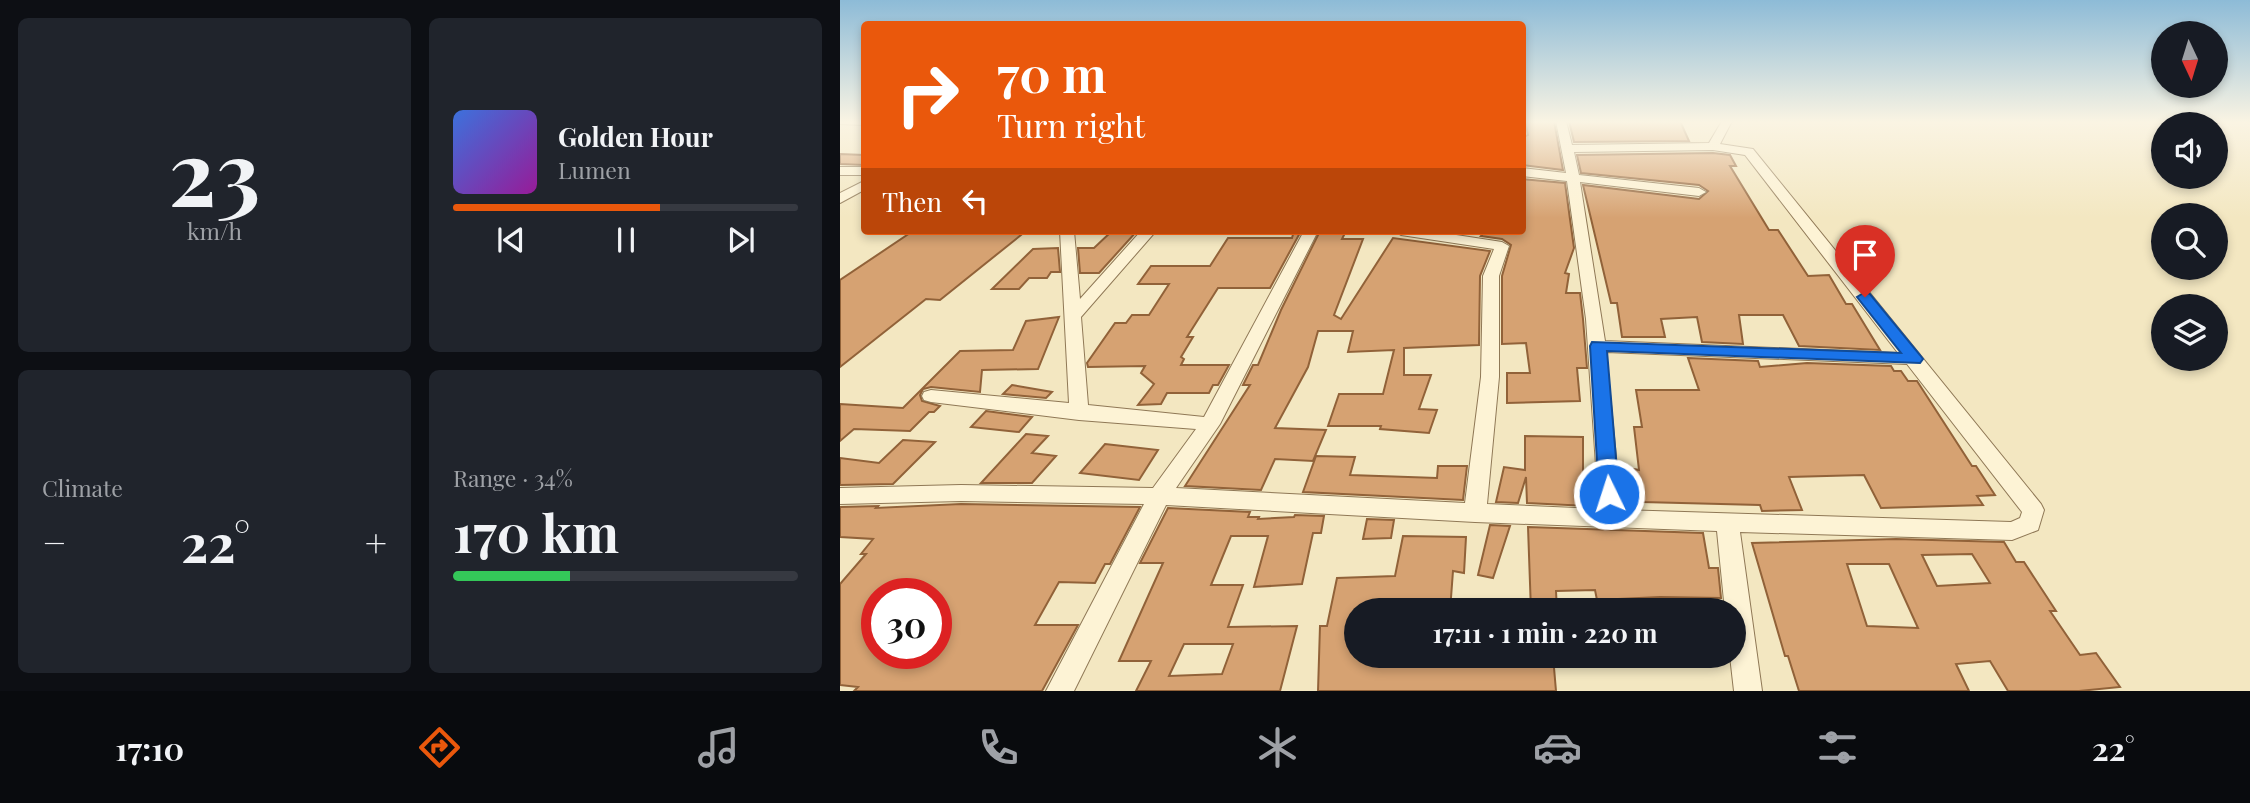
<!DOCTYPE html>
<meta charset="utf-8">
<style>
:root{--surface:#171b24;--page:#20242c;--text:#f1f3f6;--muted:#9ea1a6;--line:#363941;--accent:#ea580c}
body{margin:0;font-family:"Playfair Display",serif;background:var(--page);color:var(--text);height:100vh;display:flex;flex-direction:column;font-size:26px;white-space:nowrap}
*{box-sizing:border-box;margin:0}
p{font-size:23px;color:var(--muted)}
.icon{flex:none;width:38px;height:38px;fill:none;stroke:currentColor;stroke-width:2;stroke-linecap:round;stroke-linejoin:round}
.map{position:relative;flex:1;overflow:hidden}
.drawer{display:flex;flex-direction:column;gap:18px;padding:18px;background:#0d0f14;width:840px}
.drawer>*{flex:none}
.top-card{position:absolute;left:21px;top:21px;width:665px;height:214px;border-radius:7px;box-shadow:0 4px 10px #0003;background:#ea580c;color:#fff;overflow:hidden}
.needle{width:46px;rotate:176deg}
.tools{position:absolute;left:1311px;top:21px;display:grid;gap:14px}
.tools a{display:grid;place-items:center;width:77px;height:77px;border-radius:50%;background:var(--surface);box-shadow:0 4px 10px #0003;font-size:35px}
.speed{position:absolute;left:21px;top:578px;display:flex;gap:14px;font-size:35px;font-weight:700;text-align:center}
.speed>*{display:grid;place-content:center;width:91px;height:91px;border-radius:50%;background:var(--surface);box-shadow:0 4px 10px #0003;line-height:1}
.speed .limit{border:10px solid #d22;background:#fff;color:#111}
.pin{position:absolute;display:grid;place-items:center;width:60px;height:60px;color:#fff;margin:-72px -30px;border-radius:50% 50% 50% 0;rotate:-45deg;box-shadow:0 0 7px #0007}
.pin .icon{rotate:45deg}
.me{position:absolute;width:77px;margin:-38px;rotate:356deg;stroke-linejoin:round;filter:drop-shadow(0 0 5px #0008)}
.turn{display:flex;align-items:center;gap:24px;height:147px;padding:0 21px;font-size:32px}
.turn .icon{width:91px;height:91px;stroke-width:2.5}
.turn b{display:block;font-size:49px;line-height:60px}
.then{display:flex;align-items:center;height:66px;padding:0 21px;background:#0003;gap:14px;font-size:26px}
.big{font-size:52px;font-weight:700;line-height:1.1}
.drawer .card{flex:1;display:flex;flex-direction:column;justify-content:center;gap:10px;min-width:0;padding:0 24px;border-radius:10px;background:var(--page)}
.drawer .dial{align-items:center;gap:0}
.dial b{font-size:91px;line-height:1}
.song{display:flex;align-items:center;gap:21px}
.cover{width:84px;height:84px;border-radius:10px;background:linear-gradient(135deg,hsl(220 70% 55%),hsl(300 70% 35%))}
.played{height:7px;border-radius:4px;background:linear-gradient(90deg,var(--accent) 60%,var(--line) 60%)}
.keys{display:flex;justify-content:space-around;direction:ltr}
.heat{display:flex;justify-content:space-between;align-items:center;font-size:38px;direction:ltr}
.charge{height:10px;border-radius:5px;background:linear-gradient(90deg,#34c759 34%,var(--line) 0)}
.drawer .tiles{flex:1;display:grid;gap:18px;grid-template-columns:repeat(2,1fr)}
.trip{position:absolute;left:504px;top:598px;width:402px;height:70px;border-radius:35px;background:var(--surface);box-shadow:0 4px 10px #0003;font-weight:700;line-height:70px;text-align:center}
.dock{display:flex;height:112px;justify-content:space-around;align-items:center;background:#090b0e;color:var(--muted)}
.dock .icon{width:49px;height:49px}
.dock .current{color:var(--accent)}
.dock b{font-size:32px;color:var(--text)}
main{display:flex;flex:1;min-height:0}
.map>svg:first-child{display:block}
.building{fill:#d6a272;stroke:#916239;stroke-width:2;fill-rule:evenodd}
.lines{fill:none;stroke-linecap:round;stroke-linejoin:round}
.street-casing{stroke:#8f7856;stroke-width:2}
.street{fill:#fdf3d5;fill-rule:evenodd}
.route{fill:#1a73e8;stroke:#114b97;stroke-width:2}
</style>
<main>
<section class="drawer">
<div class="tiles">
<div class="card dial"><b>23</b><p>km/h</p></div>
<div class="card">
<div class="song"><i class="cover"></i><div><b>Golden Hour</b><p>Lumen</p></div></div>
<div class="played"></div>
<div class="keys"><svg class="icon" aria-label="previous" viewBox="0 0 24 24"><path d="M18 5L8 12l10 7zM5 5v14"/></svg><svg class="icon" aria-label="pause" viewBox="0 0 24 24"><path d="M8 5v14M16 5v14"/></svg><svg class="icon" aria-label="next" viewBox="0 0 24 24"><path d="M6 5l10 7-10 7zM19 5v14"/></svg></div>
</div>
<div class="card"><p>Climate</p>
<div class="heat"><a>−</a><b class="big">22°</b><a>+</a></div>
</div>
<div class="card"><p>Range · 34%</p><b class="big">170 km</b><div class="charge"></div></div>
</div>
</section>
<div class="map">
<svg width="1410" height="691" viewBox="0 0 1410 691">
<rect width="100%" height="100%" fill="#f3e7c1"/>
<!-- building -->
<g class="building">
<path d="M685,121H714L723,170L682,165V138L688,135Z"/>
<path d="M729,121H840L849,141L734,142Z"/>
<path d="M873,153L890,155L896,166H890L929,230H938L968,276L989,275L1006,304H1012L1040,350L959,346L943,315H899L903,344L862,342L857,317L821,319L825,337H782L777,303H771L743,185L859,199L868,191L859,185L741,173L737,155Z"/>
<path d="M0,154L24,155V165L0,164Z"/>
<path d="M682,179L725,183L734,248L725,273L729,274L726,293H740L743,319L747,368H737L740,401L667,403V373H690L686,343L662,344V276L671,245L662,239L641,236L646,231H682Z"/>
<path d="M73,231H186L100,300L86,299L0,367V280Z"/>
<path d="M272,231H297L259,273H240L238,248H254Z"/>
<path d="M454,231H461L430,288H378L347,337H353L341,357L344,359L341,365H389L378,385H373L369,393H327L321,404L298,405L314,384L301,373L305,366L248,367L247,363L275,323H286L292,315H309L329,284H298L311,266H370L388,238H452Z"/>
<path d="M480,231H506L502,239H523L494,315L501,319L553,238L650,251L640,276L639,345L564,348V375H591L579,409L597,410L589,433L540,429L541,426H488L499,394H543L554,350L508,352L513,331H478L468,367L435,428L486,430L473,461L435,459L421,490L345,486L410,385H403L413,365H418L441,310Z"/>
<path d="M218,248L220,272H211L207,278H189L179,289H152L193,249Z"/>
<path d="M219,317L198,369L142,370L140,392L91,387L83,389L80,395L82,401L100,406L94,412H89L70,431L14,429L0,441V404L63,408L120,351L173,350L186,321Z"/>
<path d="M848,358L918,361L920,367L967,363L1051,366L1054,371H1061L1068,381H1077L1132,466H1136L1155,495L1137,496L1143,505L1041,508L1024,475L949,477L962,510L922,511L920,505L802,502L794,469L799,470L794,427H802L796,390H859Z"/>
<path d="M172,385L212,392L206,398L163,394Z"/>
<path d="M146,411L192,417L179,432L131,427Z"/>
<path d="M186,434L208,436L192,453L216,456L192,483H141Z"/>
<path d="M685,436L743,437V476H746L748,506L687,503L686,477L678,503L656,502L664,467L685,470Z"/>
<path d="M63,440L95,442L53,484L0,485V458L39,463Z"/>
<path d="M265,444L318,450L299,480L240,473Z"/>
<path d="M476,456L515,457L510,475L597,478L598,466H627L623,500L463,492Z"/>
<path d="M121,504L300,507L270,564H265L255,583L219,582L195,625H238L202,691H14L18,687L0,685V584L26,554H21L33,539L0,537V507L38,506L36,508ZM37,593H96V653H37Z"/>
<path d="M328,508L410,512L408,517H419L418,519L454,517L455,515L484,516L481,533H473L462,584L414,587L428,536H391L371,585H403L388,627L457,626L440,691H296L311,661H279L323,563H300ZM344,644H393L382,674L329,676Z"/>
<path d="M527,519L554,520L551,538L523,539Z"/>
<path d="M650,525L670,526L653,578L638,575Z"/>
<path d="M688,527L863,533L869,568H878L881,598L820,597L757,600L755,590L716,591L717,611H691Z"/>
<path d="M563,536L626,537L624,573L613,571L610,611H516V656H713L716,691H478L480,626H487L497,578L555,576Z"/>
<path d="M1056,539L1164,542L1176,562H1184L1216,611H1210L1240,655L1256,653L1280,687L1239,691H1168L1150,661L1116,664L1129,691H959L948,656H945L912,543ZM1132,554L1150,583L1097,586L1082,555ZM1007,564H1049L1078,628L1027,626Z"/>
</g>
<g class="lines">
<!-- street casing -->
<g class="street-casing">
<g id="street">
<path d="M0,121H24V125L0,124Z"/>
<path d="M716,121H726L732,145L869,143L882,121H892L880,144L913,149L1201,504L1204,510L1198,530L1172,540L900,532L922,691H894L890,656H894V611H885L877,531L635,522L326,505L234,691H206L304,504L121,501L0,504V488L121,485L313,488L356,429L239,420L91,402L84,400L82,396L84,392L91,390L229,403L220,231H234L240,299L301,231H316L241,317L248,405L364,417L464,231H478L380,424L336,488L625,503L641,377L643,276L654,249L561,235L554,231H590L662,242L669,246L659,276V377L647,504L759,509L746,319L727,181L682,176V168L726,173ZM873,150L905,155L1058,353L765,341L740,182L859,196L866,192L859,188L739,175L734,152ZM766,352L1067,364L1182,512L1180,518L1171,522L781,510Z"/>
<rect x="0" y="167" width="24" height="8"/>
<path d="M24,181V190L0,203V193Z"/>
</g>
</g>
<!-- street -->
<use href="#street" class="street"/>
</g>
<!-- sky -->
<linearGradient id="sky" x2="0" y2="1"><stop stop-color="#8dbbd7"/><stop offset="0.56" stop-color="#faf4e3"/><stop offset="1" stop-color="#faf4e3" stop-opacity="0"/></linearGradient>
<rect width="1410" height="218" fill="url(#sky)"/>
<!-- route -->
<path class="route" d="M1025,292L1030,294L1080,355L1083,359L1080,363L767,351L779,494L776,500L769,502L762,500L759,494L750,346L752,342L1061,353L1017,297Z"/>
</svg>
<div class="tools">
<a><svg class="needle" viewBox="-14 -14 28 28"><path d="M0-13l5 13h-10z" fill="#e53935"/><path d="M0 13l5-13h-10z" fill="#9ea1a6"/></svg></a>
<a><svg class="icon" aria-label="sound" viewBox="0 0 24 24"><path d="M4 9h4l5-4v14l-5-4H4zM17 9q2 3 0 6"/></svg></a>
<a><svg class="icon" aria-label="search" viewBox="0 0 24 24"><circle cx="10" cy="10" r="6"/><path d="M15 15l6 6"/></svg></a>
<a><svg class="icon" aria-label="layers" viewBox="0 0 24 24"><path d="M12 4l9 5-9 5-9-5zM3 14l9 5 9-5"/></svg></a>
</div>
<div class="speed"><div class="limit">30</div></div>
<div class="pin" style="left:1025px;top:297px;background:#d93025"><svg class="icon" aria-label="arrive" viewBox="0 0 24 24"><path d="M6 21V4h12l-3 4 3 4H6"/></svg></div>
<svg class="me" style="left:769px;top:494px" viewBox="-20 -20 40 40"><circle r="17" fill="#1a73e8" stroke="#fff" stroke-width="3"/><path d="M0-11L8 9 0 5-8 9z" fill="#fff"/></svg>
<div class="trip">17:11 · 1 min · 220 m</div>
<div class="top-card">
<div class="turn"><svg class="icon" aria-label="right" viewBox="0 0 24 24"><path d="M7 20v-9h11M14 6l5 5-5 5"/></svg><div><b>70 m</b>Turn right</div></div>
<div class="then">Then<svg class="icon" aria-label="left" viewBox="0 0 24 24"><path d="M17 20v-9H6M10 6l-5 5 5 5"/></svg></div>
</div>
</div>
</main>
<nav class="dock">
<b>17:10</b>
<svg class="icon current" aria-label="directions" viewBox="0 0 24 24"><path d="M12 3l9 9-9 9-9-9zM9 14v-3h6M13 9l2 2-2 2"/></svg>
<svg class="icon" aria-label="music" viewBox="0 0 24 24"><path d="M9 18V5l10-2v13"/><circle cx="6" cy="18" r="3"/><circle cx="16" cy="16" r="3"/></svg>
<svg class="icon" aria-label="phone" viewBox="0 0 24 24"><path d="M5 4h4l2 5-3 2q2 4 5 5l2-3 5 2v4C11 20 4 13 5 4z"/></svg>
<svg class="icon" aria-label="climate" viewBox="0 0 24 24"><path d="M12 3v18M4 7l16 10M4 17L20 7"/></svg>
<svg class="icon" aria-label="car" viewBox="0 0 24 24"><path d="M5 17H2v-5l4-1 3-4h7l3 4 3 1v5h-3M9 17h6M6 11h13"/><circle cx="7" cy="17" r="2"/><circle cx="17" cy="17" r="2"/></svg>
<svg class="icon" aria-label="filters" viewBox="0 0 24 24"><path d="M4 7h16M4 17h16"/><circle cx="9" cy="7" r="2"/><circle cx="15" cy="17" r="2"/></svg>
<b>22°</b>
</nav>
